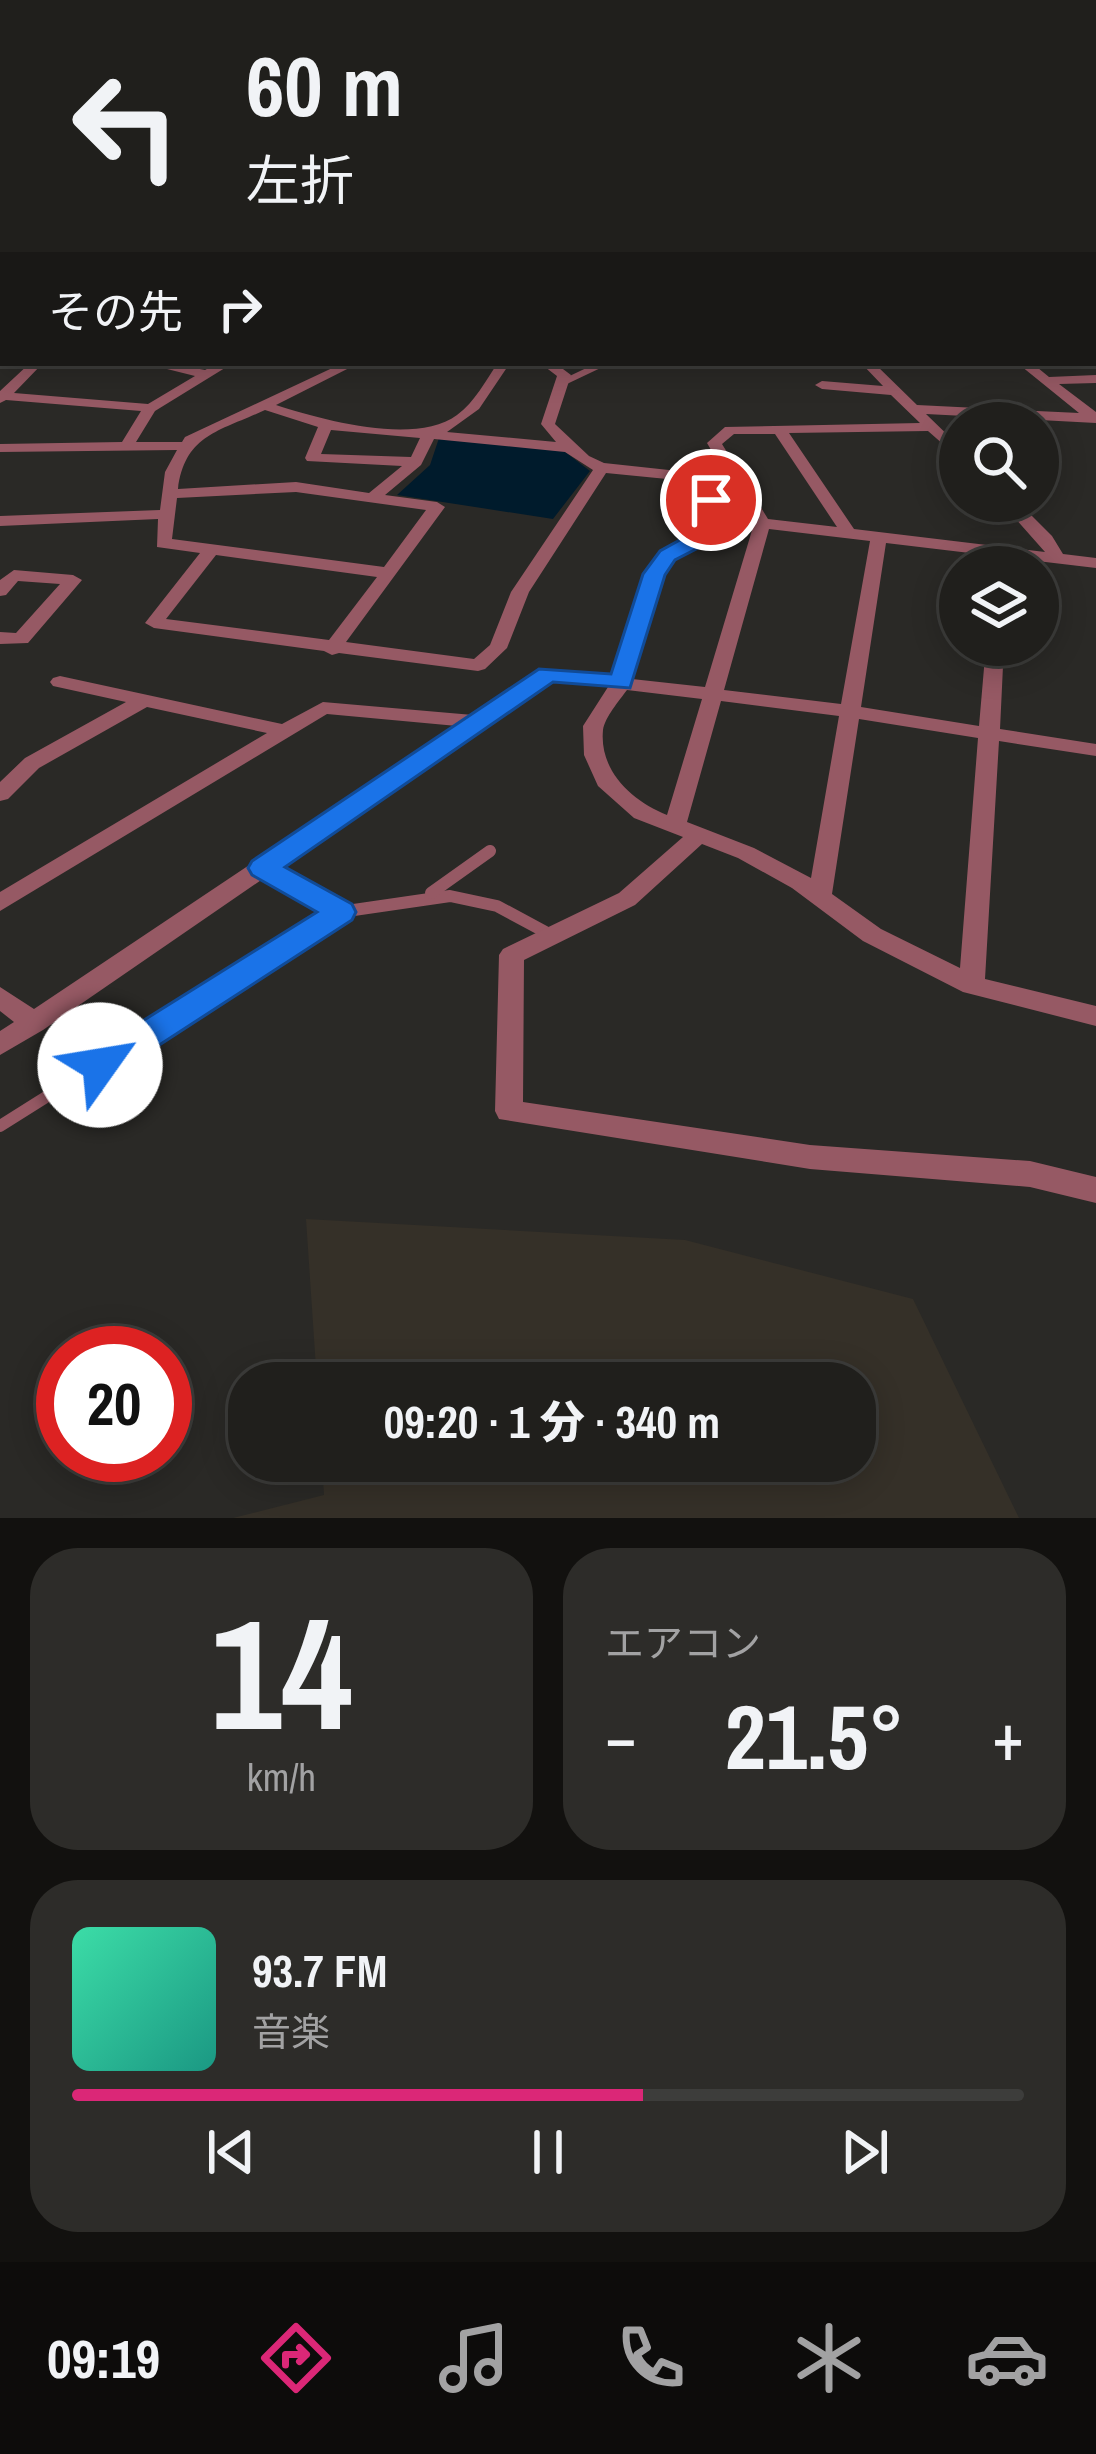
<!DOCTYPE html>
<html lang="ja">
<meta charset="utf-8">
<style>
:root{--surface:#201f1c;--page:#2d2c29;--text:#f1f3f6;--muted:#a2a2a3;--line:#3d3d3b;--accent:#db2777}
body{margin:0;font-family:"Archivo Narrow","Noto Sans JP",sans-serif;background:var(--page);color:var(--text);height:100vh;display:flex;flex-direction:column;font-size:45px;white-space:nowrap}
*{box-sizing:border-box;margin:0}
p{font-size:39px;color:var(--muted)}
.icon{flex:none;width:66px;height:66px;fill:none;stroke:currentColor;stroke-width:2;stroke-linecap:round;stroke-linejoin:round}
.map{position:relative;height:1518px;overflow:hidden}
.details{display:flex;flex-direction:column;gap:30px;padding:30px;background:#12110f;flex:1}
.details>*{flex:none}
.top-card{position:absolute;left:0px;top:0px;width:1098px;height:366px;box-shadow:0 6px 30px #0003,0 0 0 3px var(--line);background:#201f1c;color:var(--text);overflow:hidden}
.buttons{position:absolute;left:939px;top:402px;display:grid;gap:24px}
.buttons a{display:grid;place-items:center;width:120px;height:120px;border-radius:50%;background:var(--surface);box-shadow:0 6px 30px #0003,0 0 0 3px var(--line);font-size:60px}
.speed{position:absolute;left:36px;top:1326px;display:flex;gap:24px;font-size:60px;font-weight:700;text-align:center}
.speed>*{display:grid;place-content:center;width:156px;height:156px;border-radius:50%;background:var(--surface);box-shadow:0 6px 30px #0003,0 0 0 3px var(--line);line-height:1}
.speed .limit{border:18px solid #d22;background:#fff;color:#111}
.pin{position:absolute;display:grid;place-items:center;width:102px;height:102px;color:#fff;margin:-51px;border:6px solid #fff;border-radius:50%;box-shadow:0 3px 12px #0007}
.me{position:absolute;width:132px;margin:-66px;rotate:58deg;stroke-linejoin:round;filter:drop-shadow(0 0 9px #0008)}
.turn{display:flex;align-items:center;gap:42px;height:252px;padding:0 48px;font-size:54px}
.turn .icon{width:156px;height:156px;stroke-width:2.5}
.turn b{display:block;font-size:84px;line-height:102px}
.then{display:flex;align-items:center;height:114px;padding:0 48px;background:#0003;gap:24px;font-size:45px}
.big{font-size:90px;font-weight:800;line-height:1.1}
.details .card{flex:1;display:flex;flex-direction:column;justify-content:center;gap:18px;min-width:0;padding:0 42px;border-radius:48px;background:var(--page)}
.details .dial{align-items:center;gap:0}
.dial b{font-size:156px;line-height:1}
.song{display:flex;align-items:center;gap:36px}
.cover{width:144px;height:144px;border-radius:18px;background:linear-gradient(135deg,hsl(160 70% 55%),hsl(170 70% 35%))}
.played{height:12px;border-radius:6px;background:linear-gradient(90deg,var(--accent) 60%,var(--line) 60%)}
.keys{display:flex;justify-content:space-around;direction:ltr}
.heat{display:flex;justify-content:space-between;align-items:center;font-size:66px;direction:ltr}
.details .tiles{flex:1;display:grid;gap:30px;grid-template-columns:1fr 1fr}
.card:last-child{grid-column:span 2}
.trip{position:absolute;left:228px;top:1362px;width:648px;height:120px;border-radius:48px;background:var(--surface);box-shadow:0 6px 30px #0003,0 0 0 3px var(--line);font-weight:800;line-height:120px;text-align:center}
.tabs{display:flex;height:192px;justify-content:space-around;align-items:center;background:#0d0c0b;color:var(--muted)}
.tabs .icon{width:84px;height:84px}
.tabs .on{color:var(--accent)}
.tabs b{font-size:54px;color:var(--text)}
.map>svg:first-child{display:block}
.built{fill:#353028}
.water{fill:#001b2c}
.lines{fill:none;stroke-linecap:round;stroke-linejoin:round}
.service-far1{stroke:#965964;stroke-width:6}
.service{stroke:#965964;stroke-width:12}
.minor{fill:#965964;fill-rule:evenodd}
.trunk{fill:#f6a5b3;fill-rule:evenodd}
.route{fill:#1a73e8;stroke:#114b97;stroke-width:3}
</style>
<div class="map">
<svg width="1096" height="1518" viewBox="0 0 1096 1518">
<rect width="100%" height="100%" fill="#2a2926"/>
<!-- built -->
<path class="built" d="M306,1219L685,1240L913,1299L1019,1518H233L324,1495L322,1461H855V1383H317Z"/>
<!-- water -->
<path class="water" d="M439,438L564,451L590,471L553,519L397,495L430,465Z"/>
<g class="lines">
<!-- service-far1 -->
<path class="service-far1" d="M564,382L604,363"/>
<!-- service -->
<g class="service">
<path d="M263,868L340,912L450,896L497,906L551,935"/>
<path d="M431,893L490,851"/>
<path d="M0,1126L340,912"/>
</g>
<!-- minor -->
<g class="minor">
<path d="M0,238L3,239V245L0,244Z"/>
<path d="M30,363H43L14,393L148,404L195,376L143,363H168L205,370L218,363H233L155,411L136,442H182L185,437L343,363H359L276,405C323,420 415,446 457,415C475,402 485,381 498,363H510L479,409L447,432L556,442L541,424L557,376L540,363H555L571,375L555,424L589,456L604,463L669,470L695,478L720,505L715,516L751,518L707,443L725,427L920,423L891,395L822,389L815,385L822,381L883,386L861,363H874L917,405L1079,413L1021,366L1032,363L1049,377L1096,375V383L1059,384L1096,412V423L926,414L960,447V459L928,431L789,433L854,529L1045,552L1000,501H1017L1052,536L1063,554L1096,558V568L886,543L861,707L979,726L986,645H1004L1000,729L1096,744V756L999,741L985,979L1096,1006V1026L963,992L863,941L792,888L738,858L702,844L635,905L524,960L523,1102L810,1145L1030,1161L1096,1177V1203L1030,1187L810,1169L499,1119L495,1111L499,955L503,949L619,893L683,837L634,818L598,786L584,755L583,726L608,687L552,680L43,1030L0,1055V1031L14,1022L0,1011V987L34,1009L457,726L327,714L0,911V892L267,733L147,707L39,768L8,799L0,801V782L25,758L126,702L53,686L50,682L53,678L60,676L282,724L323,702L473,715L541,670L613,676L645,574L662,551L689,537L704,506L685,484L667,479L606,473L529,592L507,648L485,669L478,671L339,653L332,655L324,651L154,628L145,623L200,553L157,547L158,519L0,526V516L160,510L165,472L177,450L0,452V444L122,442L141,411L6,400L0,403V391ZM265,410L318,427L305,458L307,461L402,466L369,493L296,482L178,489C185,434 221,431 265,410ZM331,430L420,438L411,457L321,454ZM734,434H775L837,527L768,519L722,444ZM434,439L565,452L593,470L511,592L490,645L474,659L346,642L445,507L437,502L385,495L421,465ZM296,492L426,510L384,567L172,539L177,498ZM711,525L753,527L705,687L632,679C641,647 649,597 666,570C680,547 698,554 711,525ZM769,529L870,541L841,704L724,690ZM216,555L377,577L329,640L166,619ZM627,690L702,699L667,815C632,801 599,771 603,730C605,717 619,701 627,690ZM721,701L839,716L811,878L754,848L687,822ZM859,719L978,738L960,968L881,929L832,894Z"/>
<path d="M14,570L73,575L82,580L28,643L0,644V632L16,633L60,584L18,581L6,595L0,596V580Z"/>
</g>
<!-- trunk -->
<path class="trunk" d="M0,282H3L0,293Z"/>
</g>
<!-- sky -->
<linearGradient id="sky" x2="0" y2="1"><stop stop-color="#171715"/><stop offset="0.42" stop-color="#444952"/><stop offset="1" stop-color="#444952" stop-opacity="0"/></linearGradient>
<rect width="1096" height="369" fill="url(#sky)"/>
<!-- route -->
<path class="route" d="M703,496L721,500L704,545L675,560L665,575L630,688L553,682L285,867L352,904L356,912L352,920L113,1075H88L83,1065L88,1055L317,912L252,875L248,868L252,861L539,669L611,674L643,574L660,551L687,536Z"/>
</svg>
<div class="buttons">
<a><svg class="icon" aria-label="search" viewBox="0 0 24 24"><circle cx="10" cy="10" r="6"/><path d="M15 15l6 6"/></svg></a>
<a><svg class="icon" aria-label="layers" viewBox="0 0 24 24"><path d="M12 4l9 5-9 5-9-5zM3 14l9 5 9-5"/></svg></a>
</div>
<div class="speed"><div class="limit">20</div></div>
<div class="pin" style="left:711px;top:500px;background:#d93025"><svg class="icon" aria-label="arrive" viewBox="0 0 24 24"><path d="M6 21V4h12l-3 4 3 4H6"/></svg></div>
<svg class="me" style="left:100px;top:1065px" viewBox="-20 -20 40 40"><circle r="19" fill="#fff"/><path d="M0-13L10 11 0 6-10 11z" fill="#1a73e8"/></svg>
<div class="trip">09:20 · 1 分 · 340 m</div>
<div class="top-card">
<div class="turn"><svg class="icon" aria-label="left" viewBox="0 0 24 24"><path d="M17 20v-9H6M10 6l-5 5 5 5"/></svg><div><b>60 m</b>左折</div></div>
<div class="then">その先<svg class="icon" aria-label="right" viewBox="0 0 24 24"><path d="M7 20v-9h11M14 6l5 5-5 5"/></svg></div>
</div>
</div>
<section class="details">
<div class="tiles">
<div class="card dial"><b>14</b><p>km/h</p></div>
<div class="card"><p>エアコン</p>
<div class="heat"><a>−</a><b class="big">21.5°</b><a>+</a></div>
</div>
<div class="card">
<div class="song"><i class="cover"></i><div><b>93.7 FM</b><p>音楽</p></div></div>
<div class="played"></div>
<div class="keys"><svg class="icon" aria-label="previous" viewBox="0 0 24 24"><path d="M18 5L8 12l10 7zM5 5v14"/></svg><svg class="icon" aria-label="pause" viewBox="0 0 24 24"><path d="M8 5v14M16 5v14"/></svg><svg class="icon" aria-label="next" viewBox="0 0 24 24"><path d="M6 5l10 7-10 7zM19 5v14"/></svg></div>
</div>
</div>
</section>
<nav class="tabs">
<b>09:19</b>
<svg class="icon on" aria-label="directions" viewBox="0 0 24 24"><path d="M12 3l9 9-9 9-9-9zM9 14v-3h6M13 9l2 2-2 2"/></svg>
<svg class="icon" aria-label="music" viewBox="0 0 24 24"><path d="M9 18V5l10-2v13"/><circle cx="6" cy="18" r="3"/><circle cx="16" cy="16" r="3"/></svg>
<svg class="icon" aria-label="phone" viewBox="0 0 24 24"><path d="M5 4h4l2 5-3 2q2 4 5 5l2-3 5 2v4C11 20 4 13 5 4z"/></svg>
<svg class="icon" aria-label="climate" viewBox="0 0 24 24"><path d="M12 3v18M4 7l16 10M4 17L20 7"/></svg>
<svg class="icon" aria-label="car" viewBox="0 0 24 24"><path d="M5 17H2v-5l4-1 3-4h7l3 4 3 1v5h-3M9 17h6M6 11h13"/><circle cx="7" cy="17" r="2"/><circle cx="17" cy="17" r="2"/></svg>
</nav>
